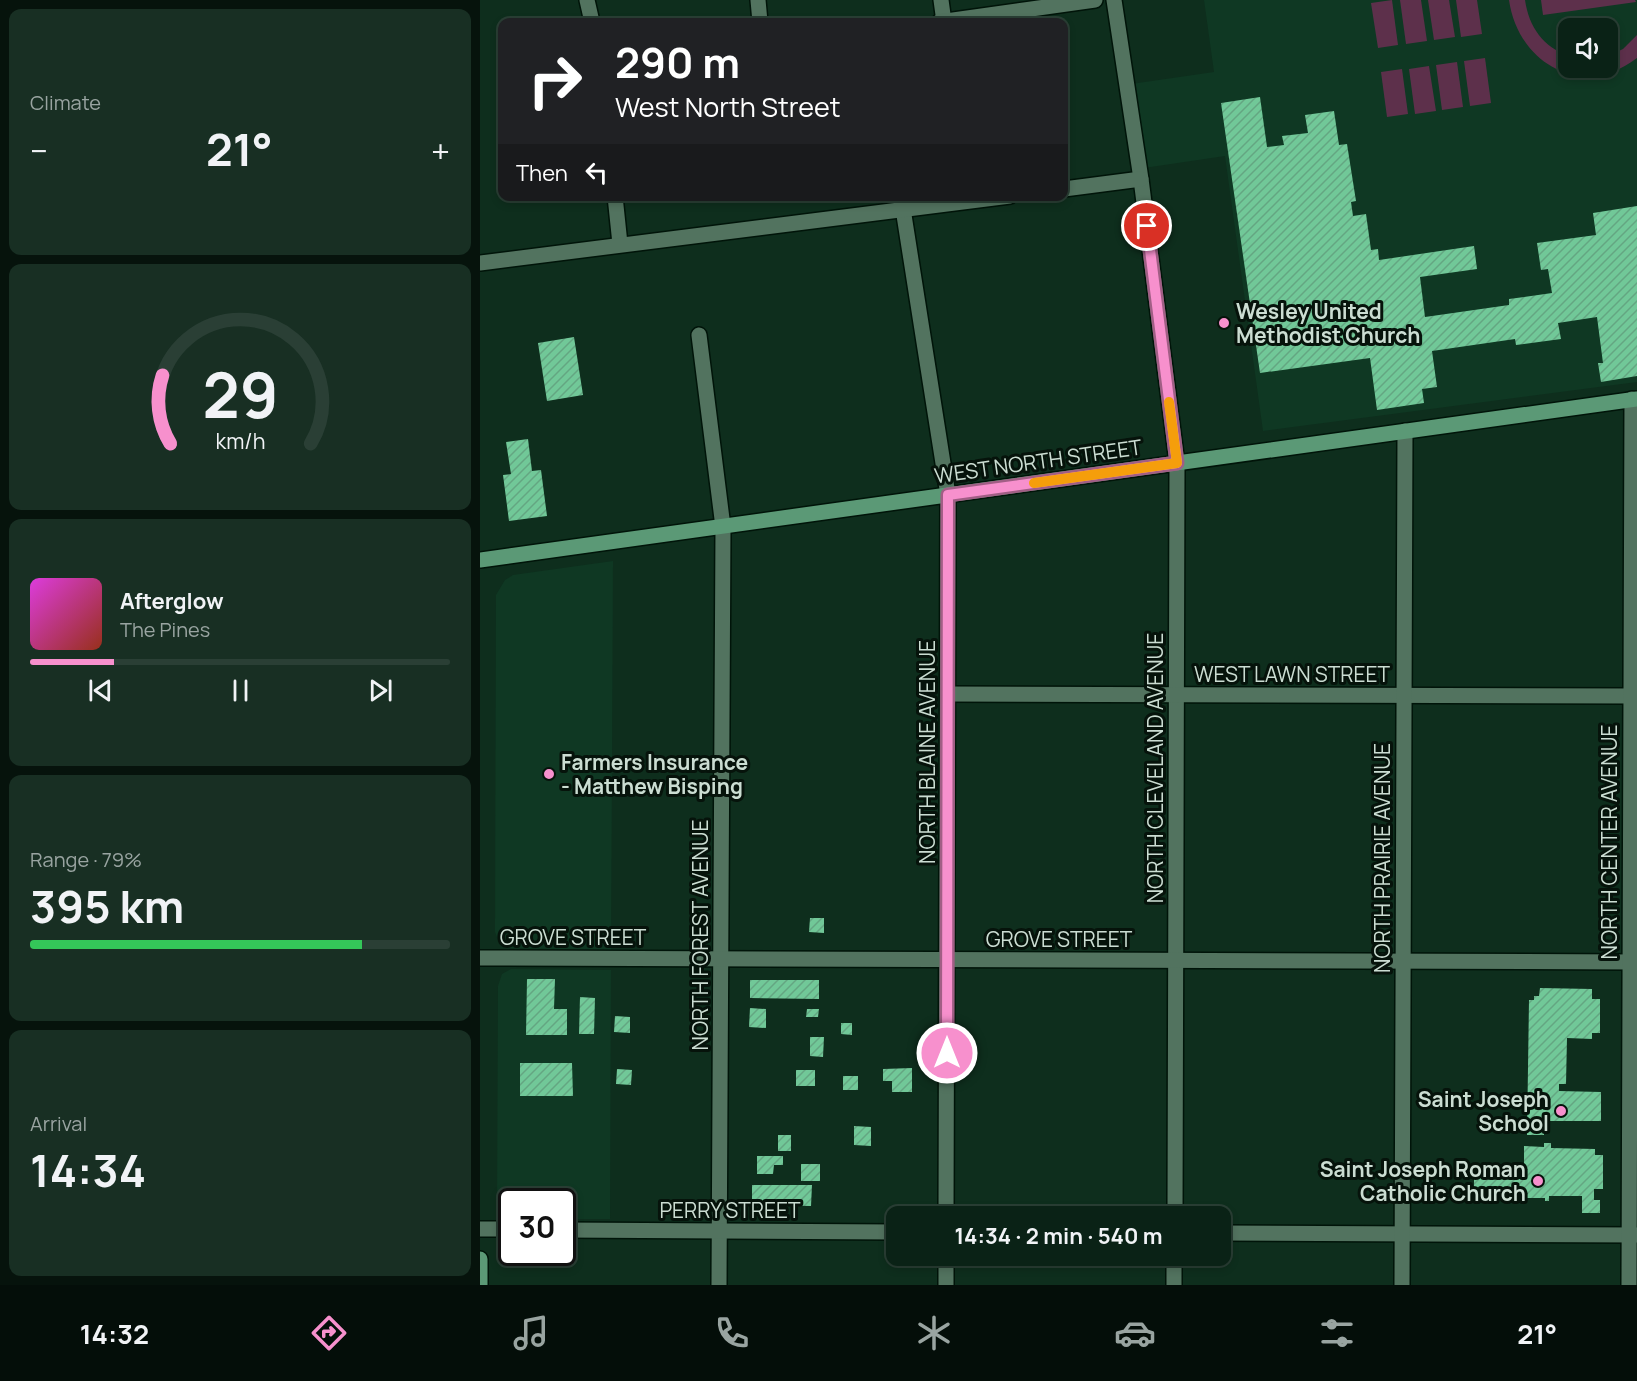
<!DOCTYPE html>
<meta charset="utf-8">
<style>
:root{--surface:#0a2216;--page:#182f23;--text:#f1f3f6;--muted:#99a4a1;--line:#2a3f35;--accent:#f790cd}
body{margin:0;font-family:Manrope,sans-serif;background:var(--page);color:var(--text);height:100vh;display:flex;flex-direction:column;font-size:22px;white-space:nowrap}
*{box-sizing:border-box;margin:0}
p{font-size:20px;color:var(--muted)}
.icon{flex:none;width:33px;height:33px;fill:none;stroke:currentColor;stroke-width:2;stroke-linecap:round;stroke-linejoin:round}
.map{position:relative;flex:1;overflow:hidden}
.sheet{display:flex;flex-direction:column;gap:9px;padding:9px;background:#06130c;width:480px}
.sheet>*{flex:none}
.banner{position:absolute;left:18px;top:18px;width:570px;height:183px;border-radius:12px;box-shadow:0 3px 9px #0003,0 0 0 2px var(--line);background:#202124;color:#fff;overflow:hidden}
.controls{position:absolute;left:1078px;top:18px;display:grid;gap:12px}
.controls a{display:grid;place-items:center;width:60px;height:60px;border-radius:12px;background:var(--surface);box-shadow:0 3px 9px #0003,0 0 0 2px var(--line);font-size:30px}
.speed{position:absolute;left:18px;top:1188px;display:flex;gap:12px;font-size:30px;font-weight:700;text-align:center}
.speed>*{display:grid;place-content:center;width:78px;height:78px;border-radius:50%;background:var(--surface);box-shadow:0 3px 9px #0003,0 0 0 2px var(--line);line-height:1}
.speed .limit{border:3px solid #111;border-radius:9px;background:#fff;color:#111}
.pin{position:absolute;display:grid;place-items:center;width:51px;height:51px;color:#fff;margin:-26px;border:3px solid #fff;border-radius:50%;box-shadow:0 2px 6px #0007}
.me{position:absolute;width:66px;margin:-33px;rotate:0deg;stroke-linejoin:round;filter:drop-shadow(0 0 4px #0008)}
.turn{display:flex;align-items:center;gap:21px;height:126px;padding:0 18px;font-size:27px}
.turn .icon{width:78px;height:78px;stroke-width:2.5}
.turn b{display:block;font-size:42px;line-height:51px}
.then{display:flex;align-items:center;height:57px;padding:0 18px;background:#0003;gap:12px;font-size:22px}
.big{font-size:45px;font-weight:700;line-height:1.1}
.sheet .card{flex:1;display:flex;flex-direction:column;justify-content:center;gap:9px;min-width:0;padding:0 21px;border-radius:12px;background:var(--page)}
.sheet .dial{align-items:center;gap:0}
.dial svg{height:156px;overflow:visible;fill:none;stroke:var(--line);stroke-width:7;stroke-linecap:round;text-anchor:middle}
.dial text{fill:var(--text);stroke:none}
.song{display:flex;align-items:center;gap:18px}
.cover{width:72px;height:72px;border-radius:9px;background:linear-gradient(135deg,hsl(300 70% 55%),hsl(10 70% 35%))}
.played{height:6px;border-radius:3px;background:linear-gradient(90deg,var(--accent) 20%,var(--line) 20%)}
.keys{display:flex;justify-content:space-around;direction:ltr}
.heat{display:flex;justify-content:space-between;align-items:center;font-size:33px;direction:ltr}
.charge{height:9px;border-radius:4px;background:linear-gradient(90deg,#34c759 79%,var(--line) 0)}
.trip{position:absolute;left:406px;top:1206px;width:345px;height:60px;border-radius:12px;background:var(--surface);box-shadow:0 3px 9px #0003,0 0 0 2px var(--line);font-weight:700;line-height:60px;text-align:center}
.tabs{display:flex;height:96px;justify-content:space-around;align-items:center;background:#040e09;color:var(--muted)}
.tabs .icon{width:42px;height:42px}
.tabs .selected{color:var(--accent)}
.tabs b{font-size:27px;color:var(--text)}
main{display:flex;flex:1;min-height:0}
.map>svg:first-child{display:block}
.built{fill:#0f3823;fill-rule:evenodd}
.green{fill:#5d304b}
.building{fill:url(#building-hatch)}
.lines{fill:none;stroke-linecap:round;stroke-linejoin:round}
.minor-casing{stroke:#001409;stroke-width:18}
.major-casing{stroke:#001409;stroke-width:18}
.minor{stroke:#52735f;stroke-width:15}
.major{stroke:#5b9976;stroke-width:15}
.route-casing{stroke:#a15e85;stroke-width:15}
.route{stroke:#f790cd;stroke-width:10}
.slow{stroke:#f59e0b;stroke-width:10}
.poi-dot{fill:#f790cd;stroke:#06130b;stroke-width:2}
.labels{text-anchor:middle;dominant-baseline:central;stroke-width:6;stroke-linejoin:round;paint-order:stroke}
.poi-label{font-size:21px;font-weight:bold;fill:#cbddd2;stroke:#06130b;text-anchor:start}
.street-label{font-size:21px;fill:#cbddd2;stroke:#06130b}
</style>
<main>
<section class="sheet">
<div class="card"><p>Climate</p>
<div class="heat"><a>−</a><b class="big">21°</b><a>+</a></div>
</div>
<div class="card dial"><svg viewBox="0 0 100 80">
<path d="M14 69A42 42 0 1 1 86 69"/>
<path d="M14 69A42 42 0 0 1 10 34" stroke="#f790cd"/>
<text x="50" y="56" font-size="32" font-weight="700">29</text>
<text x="50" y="72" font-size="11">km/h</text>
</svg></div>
<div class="card">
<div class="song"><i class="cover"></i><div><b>Afterglow</b><p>The Pines</p></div></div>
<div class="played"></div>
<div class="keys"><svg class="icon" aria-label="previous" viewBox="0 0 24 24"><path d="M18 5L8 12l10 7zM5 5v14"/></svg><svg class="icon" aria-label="pause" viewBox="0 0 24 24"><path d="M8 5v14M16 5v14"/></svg><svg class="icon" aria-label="next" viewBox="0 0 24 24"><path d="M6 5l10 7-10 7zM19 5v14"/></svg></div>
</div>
<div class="card"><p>Range · 79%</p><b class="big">395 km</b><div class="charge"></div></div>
<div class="card"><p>Arrival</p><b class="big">14:34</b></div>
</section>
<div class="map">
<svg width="1157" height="1285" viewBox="0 0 1157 1285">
<defs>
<pattern id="building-hatch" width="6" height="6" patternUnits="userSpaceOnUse" patternTransform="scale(1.5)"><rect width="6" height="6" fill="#71c898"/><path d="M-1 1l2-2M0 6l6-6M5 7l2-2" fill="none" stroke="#64a682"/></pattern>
</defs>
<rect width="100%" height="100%" fill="#0e2e1d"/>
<!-- built -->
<g class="built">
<path d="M724,0H1157V382L783,431L745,156L664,168L651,84L734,72ZM1089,28H1128V68H1089Z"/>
<path d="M133,561L131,950L25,948L20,945L15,932L16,595L25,580L33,575Z"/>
<path d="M31,969L131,970L130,1219H83L82,1202H32L31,1218L17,1212L18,986L22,974Z"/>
</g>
<!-- green -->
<g class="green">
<path d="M912,0L918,45L898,48L891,3Z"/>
<path d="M920,0H941L947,41L926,44Z"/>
<path d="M948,0H969L975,37L954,40Z"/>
<path d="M976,0H997L1002,34L981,37Z"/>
<path d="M1029,0H1045C1049,27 1063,47 1089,56V68H1128V56L1143,49L1157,35V58C1103,100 1038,64 1029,0Z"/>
<path d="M1061,0H1155L1156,2L1063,15Z"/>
<path d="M1005,58L1011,103L990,106L984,61Z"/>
<path d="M977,62L983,107L962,110L956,65Z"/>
<path d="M949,66L956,111L935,114L929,69Z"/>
<path d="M922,69L928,114L907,117L901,72Z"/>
</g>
<!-- building -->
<g class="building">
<path d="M780,97L787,147L804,145L802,136L828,133L825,115L854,111L859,145L867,144L876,201L871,202L873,216L886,214L891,250L898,249L899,260L994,246L997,269L940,277L945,317L1029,305V299L1072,293L1068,269L1061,270L1057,243L1116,235L1113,213L1157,206V376L1121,382L1118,363H1123L1117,317L1078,323L1081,339L1036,345L1035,339L952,351L957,387L942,389L944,403L897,410L890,358L780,373L741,103Z"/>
<path d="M94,337L103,395L67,401L58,343Z"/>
<path d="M48,439L52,471L61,470L67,516L29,521L23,475L31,474L26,442Z"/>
<path d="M330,918H344V933L329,932Z"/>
<path d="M47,979H75L74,1009H87V1035H46Z"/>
<path d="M270,980H339V999L270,998Z"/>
<path d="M1060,988L1112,989V999H1120V1033H1112V1039L1087,1038L1086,1084H1079V1091L1121,1092V1121H1069V1116H1064V1135H1047L1049,1000H1054V996H1059Z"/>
<path d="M100,997L115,998L114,1034H99Z"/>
<path d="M270,1008L286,1009V1028L269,1027Z"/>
<path d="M327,1009H339L338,1017H326Z"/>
<path d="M135,1016L150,1017V1033L134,1032Z"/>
<path d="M361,1023H372V1035L361,1034Z"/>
<path d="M330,1037H344L343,1057L330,1056Z"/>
<path d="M40,1063H92L93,1096H40Z"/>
<path d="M432,1068V1092H412V1081H403V1069Z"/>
<path d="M137,1069L152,1070L151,1085L136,1084Z"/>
<rect x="316" y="1070" width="19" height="16"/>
<rect x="363" y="1076" width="15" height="14"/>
<path d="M374,1126L391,1127V1146L374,1145Z"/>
<rect x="298" y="1135" width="13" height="16"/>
<path d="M1064,1143H1071V1148L1115,1149V1155H1123V1189H1114V1200H1120V1213H1102V1196H1069V1201H1065V1198H1044V1195L994,1198V1168L1044,1172V1146L1064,1147Z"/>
<path d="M277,1156H303V1165H294L293,1174H277Z"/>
<rect x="321" y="1164" width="19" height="17"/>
<path d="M272,1185H332L331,1206L272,1205Z"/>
</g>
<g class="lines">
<!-- minor casing -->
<g class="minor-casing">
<g id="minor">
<path d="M107,0L112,22"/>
<path d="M278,0L280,22"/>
<path d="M461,0L464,22"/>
<path d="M634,0L661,179L697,463L695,1216"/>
<path d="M459,22L615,0"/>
<path d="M584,189L661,179"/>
<path d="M135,196L140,244"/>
<path d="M421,196L468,495L466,1216"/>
<path d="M0,263L530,196"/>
<path d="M219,335L243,527L239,1285"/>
<path d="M468,694L1157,696"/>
<path d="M0,958L1157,962"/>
<path d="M0,1229H32"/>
<path d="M82,1230L417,1232"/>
<path d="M741,1233L1157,1235"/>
<path d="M466,1285V1256"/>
<path d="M694,1285V1256"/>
<path d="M922,1285L925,431"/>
<path d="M1149,1285L1152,399"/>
</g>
</g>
<!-- major casing -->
<g class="major-casing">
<g id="major">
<path d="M0,560L1157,399"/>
<path d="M0,1259V1285"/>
</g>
</g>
<!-- minor -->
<use href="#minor" class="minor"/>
<!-- major -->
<use href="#major" class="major"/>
</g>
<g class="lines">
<!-- route casing -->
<g class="route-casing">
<path id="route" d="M467,1053L468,495L697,463L667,226"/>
</g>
<!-- route -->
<use href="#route" class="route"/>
<!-- slow -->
<path class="slow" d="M554,483L697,463L689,402"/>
</g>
<!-- markers -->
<g class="poi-dot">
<circle cx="744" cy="323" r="6"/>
<circle cx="69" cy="774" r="6"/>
<circle cx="1081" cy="1111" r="6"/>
<circle cx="1058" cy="1181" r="6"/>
</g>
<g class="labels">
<!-- poi labels -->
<g class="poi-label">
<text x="756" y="311">Wesley United<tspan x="756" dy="24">Methodist Church</tspan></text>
<text x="81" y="762">Farmers Insurance<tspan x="81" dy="24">- Matthew Bisping</tspan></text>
<text x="1069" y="1099" text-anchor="end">Saint Joseph<tspan x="1069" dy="24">School</tspan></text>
<text x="1046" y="1169" text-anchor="end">Saint Joseph Roman<tspan x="1046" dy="24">Catholic Church</tspan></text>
</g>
<!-- street labels -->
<g class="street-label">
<text transform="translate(558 461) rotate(-8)">WEST NORTH STREET</text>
<text x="812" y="674">WEST LAWN STREET</text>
<text transform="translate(447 752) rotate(-90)">NORTH BLAINE AVENUE</text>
<text transform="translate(675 768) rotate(-90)">NORTH CLEVELAND AVENUE</text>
<text transform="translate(1129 842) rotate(-90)">NORTH CENTER AVENUE</text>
<text transform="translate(902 858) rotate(-90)">NORTH PRAIRIE AVENUE</text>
<text transform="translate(220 935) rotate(-90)">NORTH FOREST AVENUE</text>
<text x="93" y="937">GROVE STREET</text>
<text x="579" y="939">GROVE STREET</text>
<text x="250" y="1210">PERRY STREET</text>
</g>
</g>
</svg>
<div class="controls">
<a><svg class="icon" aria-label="sound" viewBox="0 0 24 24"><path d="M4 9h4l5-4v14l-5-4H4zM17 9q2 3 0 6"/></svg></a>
</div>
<div class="speed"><div class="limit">30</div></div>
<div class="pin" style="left:667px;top:226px;background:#d93025"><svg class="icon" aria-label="arrive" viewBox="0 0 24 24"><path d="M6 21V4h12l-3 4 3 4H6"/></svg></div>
<svg class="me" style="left:467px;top:1053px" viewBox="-20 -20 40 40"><circle r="17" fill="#f790cd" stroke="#fff" stroke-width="3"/><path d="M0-11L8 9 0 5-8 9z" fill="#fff"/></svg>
<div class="trip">14:34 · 2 min · 540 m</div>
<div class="banner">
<div class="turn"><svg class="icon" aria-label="right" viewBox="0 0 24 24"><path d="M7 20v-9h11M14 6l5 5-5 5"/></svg><div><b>290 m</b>West North Street</div></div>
<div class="then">Then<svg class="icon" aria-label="left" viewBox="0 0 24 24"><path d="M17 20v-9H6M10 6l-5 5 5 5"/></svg></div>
</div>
</div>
</main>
<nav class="tabs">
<b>14:32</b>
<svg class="icon selected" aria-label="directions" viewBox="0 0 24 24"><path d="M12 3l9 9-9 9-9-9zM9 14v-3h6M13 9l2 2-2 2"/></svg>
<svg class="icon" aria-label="music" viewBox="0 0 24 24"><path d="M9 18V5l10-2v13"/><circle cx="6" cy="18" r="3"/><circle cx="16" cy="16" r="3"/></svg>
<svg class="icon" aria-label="phone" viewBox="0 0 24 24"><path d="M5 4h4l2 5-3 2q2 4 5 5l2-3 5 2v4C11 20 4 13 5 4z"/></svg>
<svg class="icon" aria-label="climate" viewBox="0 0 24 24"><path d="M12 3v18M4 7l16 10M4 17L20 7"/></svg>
<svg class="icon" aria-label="car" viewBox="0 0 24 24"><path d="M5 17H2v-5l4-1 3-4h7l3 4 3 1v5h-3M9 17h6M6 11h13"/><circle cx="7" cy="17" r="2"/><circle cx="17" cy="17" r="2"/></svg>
<svg class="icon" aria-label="filters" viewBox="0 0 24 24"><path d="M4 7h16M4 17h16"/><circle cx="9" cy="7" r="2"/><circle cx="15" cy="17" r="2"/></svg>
<b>21°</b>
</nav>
